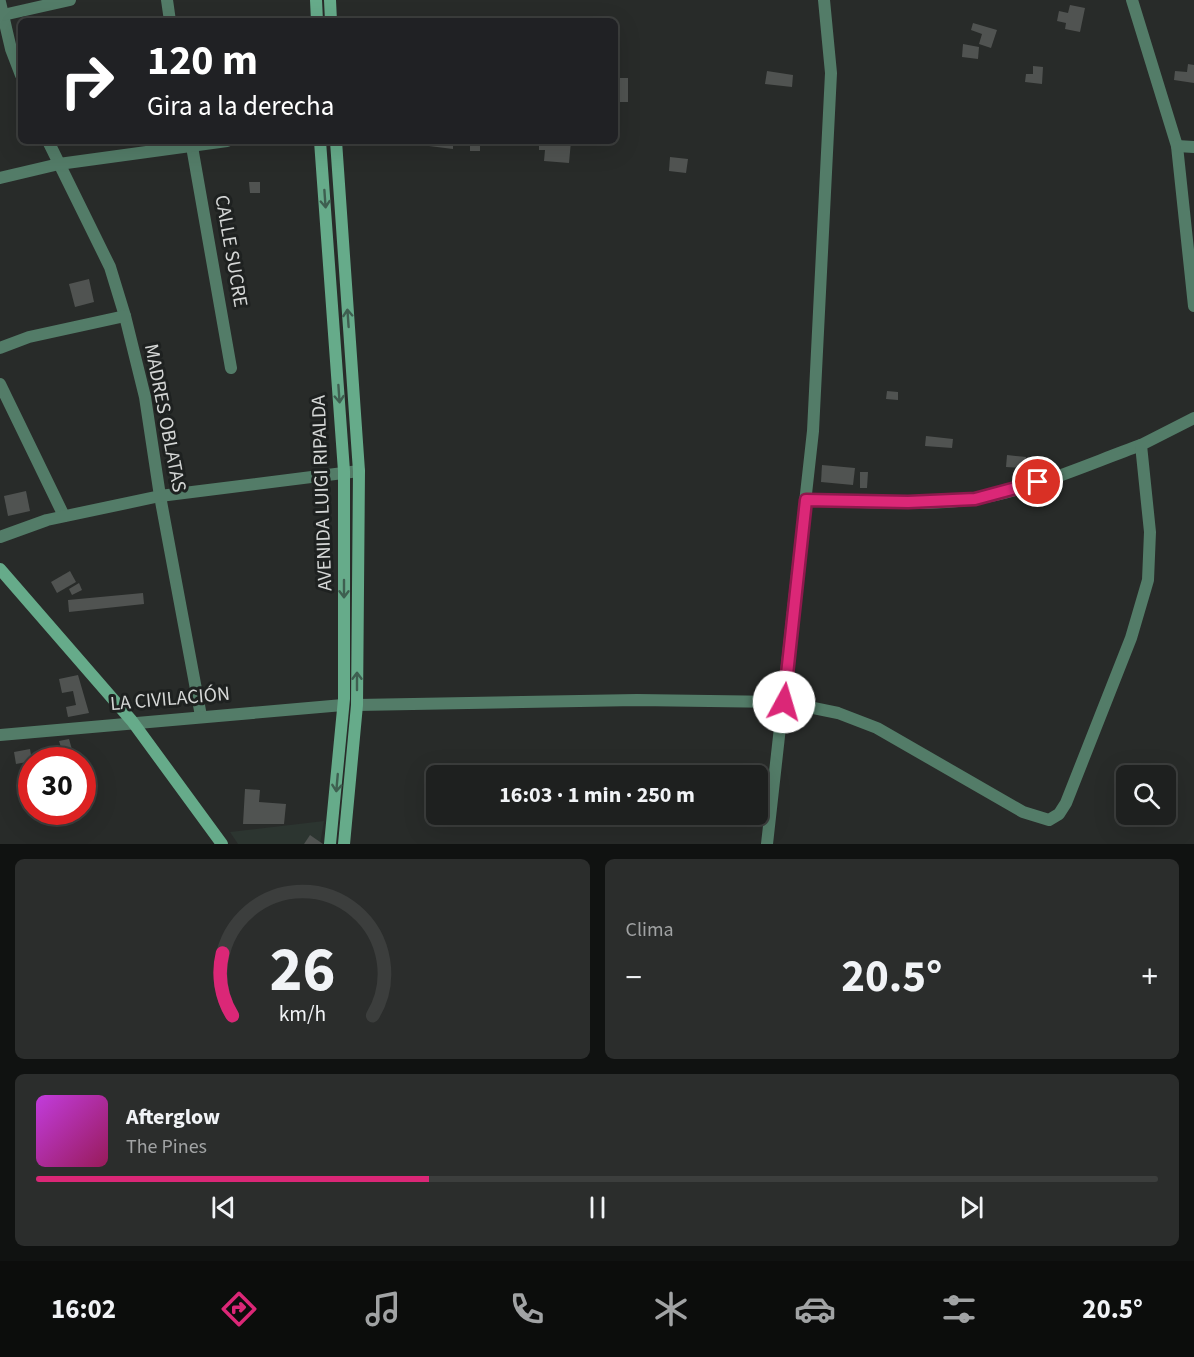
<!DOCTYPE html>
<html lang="es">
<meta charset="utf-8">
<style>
:root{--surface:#1e201f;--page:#2b2d2c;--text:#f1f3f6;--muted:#a1a3a4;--line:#3c3e3d;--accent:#db2777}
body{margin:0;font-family:"Source Sans 3",sans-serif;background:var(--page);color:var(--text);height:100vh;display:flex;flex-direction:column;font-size:22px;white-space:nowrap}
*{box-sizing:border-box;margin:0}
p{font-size:20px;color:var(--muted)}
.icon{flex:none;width:33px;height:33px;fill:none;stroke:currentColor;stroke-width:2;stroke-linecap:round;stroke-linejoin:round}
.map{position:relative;height:844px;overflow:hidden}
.panel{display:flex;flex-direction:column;gap:15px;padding:15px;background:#101211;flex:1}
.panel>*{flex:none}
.hud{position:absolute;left:18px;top:18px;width:600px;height:126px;border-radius:9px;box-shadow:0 6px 24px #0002,0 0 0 2px var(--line);background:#202124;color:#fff;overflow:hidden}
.fabs{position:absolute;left:1116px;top:765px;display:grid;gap:12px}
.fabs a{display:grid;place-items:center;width:60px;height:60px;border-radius:9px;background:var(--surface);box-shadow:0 6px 24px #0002,0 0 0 2px var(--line);font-size:30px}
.speed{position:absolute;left:18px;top:747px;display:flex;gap:12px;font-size:30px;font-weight:700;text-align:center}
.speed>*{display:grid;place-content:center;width:78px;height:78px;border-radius:50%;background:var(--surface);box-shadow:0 6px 24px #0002,0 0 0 2px var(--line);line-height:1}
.speed .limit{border:9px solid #d22;background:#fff;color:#111}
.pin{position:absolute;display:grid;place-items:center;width:51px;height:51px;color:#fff;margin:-26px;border:3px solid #fff;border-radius:50%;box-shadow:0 2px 6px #0007}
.me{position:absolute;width:66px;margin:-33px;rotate:6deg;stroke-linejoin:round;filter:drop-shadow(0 0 4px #0008)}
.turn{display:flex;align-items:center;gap:21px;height:126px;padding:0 30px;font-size:27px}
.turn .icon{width:78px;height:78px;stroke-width:2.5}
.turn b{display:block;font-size:42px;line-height:51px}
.big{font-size:45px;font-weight:700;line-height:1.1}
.panel .tile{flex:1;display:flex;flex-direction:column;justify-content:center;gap:9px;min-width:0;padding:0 21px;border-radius:9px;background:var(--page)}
.panel .dial{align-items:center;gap:0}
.dial svg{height:156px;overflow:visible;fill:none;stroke:var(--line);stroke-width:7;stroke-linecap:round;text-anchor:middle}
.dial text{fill:var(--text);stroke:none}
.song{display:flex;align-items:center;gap:18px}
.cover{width:72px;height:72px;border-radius:9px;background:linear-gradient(135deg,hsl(290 70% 55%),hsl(330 70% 35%))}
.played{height:6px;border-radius:3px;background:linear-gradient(90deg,var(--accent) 35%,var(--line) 35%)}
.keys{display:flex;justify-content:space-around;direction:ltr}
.heat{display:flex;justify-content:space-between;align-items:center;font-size:33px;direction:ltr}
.panel .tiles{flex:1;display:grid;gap:15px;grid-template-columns:1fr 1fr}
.tile:last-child{grid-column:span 2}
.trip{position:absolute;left:426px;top:765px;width:342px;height:60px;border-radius:9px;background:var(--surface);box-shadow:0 6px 24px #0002,0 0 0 2px var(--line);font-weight:700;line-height:60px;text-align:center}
.tab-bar{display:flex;height:96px;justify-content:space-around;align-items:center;background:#0c0d0c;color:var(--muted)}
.tab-bar .icon{width:42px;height:42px}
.tab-bar .on{color:var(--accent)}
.tab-bar b{font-size:27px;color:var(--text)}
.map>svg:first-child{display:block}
.built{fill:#2c3530}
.building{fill:#505351}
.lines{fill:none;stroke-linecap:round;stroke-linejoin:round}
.street{stroke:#537c68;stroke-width:12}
.secondary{stroke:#66ab8a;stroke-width:12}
.oneway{stroke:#3e5f50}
.route-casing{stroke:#8e194d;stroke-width:15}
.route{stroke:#db2777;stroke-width:10}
.labels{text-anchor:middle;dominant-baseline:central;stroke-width:6;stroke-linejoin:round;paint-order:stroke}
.street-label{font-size:20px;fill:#d5d7d6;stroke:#1e2120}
</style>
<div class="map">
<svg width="1194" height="844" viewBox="0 0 1194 844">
<rect width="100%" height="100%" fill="#282b29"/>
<!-- built -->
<path class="built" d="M324,821L320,844H238L230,832Z"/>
<!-- building -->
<g class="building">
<path d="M1070,5L1085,8L1080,32L1065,29L1066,23L1057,21L1059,11L1068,13Z"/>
<path d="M973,23L997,30L991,48L979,44L982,34L971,30Z"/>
<path d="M963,44L979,47L978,59L962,57Z"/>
<path d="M1188,64L1194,65V83L1174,80L1175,71L1187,72Z"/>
<path d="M1033,66L1043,67L1042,84L1025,82L1026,74H1033Z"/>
<path d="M767,71L793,75L792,87L765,84Z"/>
<path d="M617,78H628V102H615Z"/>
<path d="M429,141H453V149L429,146Z"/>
<rect x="470" y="141" width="10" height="10"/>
<path d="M539,141H571L569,163L544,161L545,150H539Z"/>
<path d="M670,157L688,159L686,173L669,171Z"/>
<path d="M249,182H260V193H250Z"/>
<path d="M89,279L94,302L75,307L69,284Z"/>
<path d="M887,391L898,392V400L886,399Z"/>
<path d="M926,436L953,439L952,448L925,446Z"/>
<path d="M1007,455L1026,457L1025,468L1006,467Z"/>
<path d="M822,465L855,468L853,485L821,482Z"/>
<path d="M860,472H868L867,488H860Z"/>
<path d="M26,491L30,511L8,516L4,496Z"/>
<path d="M70,571L76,582L57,593L51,582Z"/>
<path d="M79,583L82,590L72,595L69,589Z"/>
<path d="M143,593L144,604L69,612L68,600Z"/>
<path d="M78,675L89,713L68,717L66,707L76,705L73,691L62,693L59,679Z"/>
<path d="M69,739L75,760H65L59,741Z"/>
<path d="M30,749L32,761L16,764L14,752Z"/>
<path d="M32,769V782L23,784L21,771Z"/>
<path d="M245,789L260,790L259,802L286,804L284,824H243Z"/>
<path d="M310,835L323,844H304Z"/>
</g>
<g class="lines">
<!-- street -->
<g class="street">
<path d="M167,0L170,21"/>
<path d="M1132,0L1177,146L1194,306"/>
<path d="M0,2L11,49L21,75"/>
<path d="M3,15L70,0"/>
<path d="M48,141L110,267L125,316L145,397L160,496L201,716"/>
<path d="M191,141L231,368"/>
<path d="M1177,146L1194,147"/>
<path d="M0,178L59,164L227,141"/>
<path d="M0,348L29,337L125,316"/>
<path d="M0,384L64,516"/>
<path d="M806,500C861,501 920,507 975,499C1032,490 1088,464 1141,445"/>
<path d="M0,537L47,520L160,496L359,471"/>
<path d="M357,705L637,700L784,702L838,713L877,728L1023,812L1049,820L1059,814L1066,803L1131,638L1148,580L1150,532L1141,445L1194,418"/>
<path d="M0,735L343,705"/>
<path d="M767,844L813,431L831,73L824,0"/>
</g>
<!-- secondary -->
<g class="secondary">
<path d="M316,0L317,21"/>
<path d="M330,0L331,21"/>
<path d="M320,141L344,471V699L330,844"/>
<path d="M336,141L359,471L357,705L344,844"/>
<path d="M0,569L132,721L222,844"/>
</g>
</g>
<!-- one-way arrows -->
<defs><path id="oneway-shaft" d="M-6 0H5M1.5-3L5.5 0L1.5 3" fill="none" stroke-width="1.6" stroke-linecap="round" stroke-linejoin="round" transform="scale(1.5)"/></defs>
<g class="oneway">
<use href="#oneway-shaft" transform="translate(325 199) rotate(86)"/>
<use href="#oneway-shaft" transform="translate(348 318) rotate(-94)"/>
<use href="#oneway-shaft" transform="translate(339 394) rotate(86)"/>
<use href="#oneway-shaft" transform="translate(344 589) rotate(90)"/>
<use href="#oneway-shaft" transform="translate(357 681) rotate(-90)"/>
<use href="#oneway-shaft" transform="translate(337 783) rotate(95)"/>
</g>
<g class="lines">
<!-- route casing -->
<g class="route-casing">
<path id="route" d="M784,702L806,500L908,502L975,499L1038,482"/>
</g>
<!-- route -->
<use href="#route" class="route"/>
</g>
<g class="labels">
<!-- street labels -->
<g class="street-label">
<text transform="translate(231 251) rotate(80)">CALLE SUCRE</text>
<text transform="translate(165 418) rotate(79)">MADRES OBLATAS</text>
<text transform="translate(322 493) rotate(-92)">AVENIDA LUIGI RIPALDA</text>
<text transform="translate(170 699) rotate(-5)">LA CIVILACIÓN</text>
</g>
</g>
</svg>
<div class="fabs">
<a><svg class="icon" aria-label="search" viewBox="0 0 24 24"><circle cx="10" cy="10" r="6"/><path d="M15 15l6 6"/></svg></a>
</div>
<div class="speed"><div class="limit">30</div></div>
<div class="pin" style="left:1038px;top:482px;background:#d93025"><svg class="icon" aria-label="arrive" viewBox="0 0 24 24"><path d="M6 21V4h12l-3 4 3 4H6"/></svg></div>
<svg class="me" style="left:784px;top:702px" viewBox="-20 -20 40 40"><circle r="19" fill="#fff"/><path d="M0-13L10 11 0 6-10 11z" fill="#db2777"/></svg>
<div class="trip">16:03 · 1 min · 250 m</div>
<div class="hud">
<div class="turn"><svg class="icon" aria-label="right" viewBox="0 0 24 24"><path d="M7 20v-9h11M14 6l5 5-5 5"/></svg><div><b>120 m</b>Gira a la derecha</div></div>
</div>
</div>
<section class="panel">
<div class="tiles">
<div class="tile dial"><svg viewBox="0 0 100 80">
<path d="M14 69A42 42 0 1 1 86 69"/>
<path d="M14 69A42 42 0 0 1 9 37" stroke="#db2777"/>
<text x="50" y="56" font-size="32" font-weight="700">26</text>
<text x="50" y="72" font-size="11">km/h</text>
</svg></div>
<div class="tile"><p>Clima</p>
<div class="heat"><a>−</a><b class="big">20.5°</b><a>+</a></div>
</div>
<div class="tile">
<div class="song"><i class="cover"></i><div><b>Afterglow</b><p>The Pines</p></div></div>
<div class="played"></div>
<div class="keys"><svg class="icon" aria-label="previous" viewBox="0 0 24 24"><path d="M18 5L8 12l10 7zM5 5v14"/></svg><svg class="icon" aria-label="pause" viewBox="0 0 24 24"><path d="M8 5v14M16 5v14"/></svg><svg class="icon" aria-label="next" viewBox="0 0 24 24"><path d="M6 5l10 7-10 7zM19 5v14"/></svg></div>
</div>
</div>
</section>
<nav class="tab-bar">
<b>16:02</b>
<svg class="icon on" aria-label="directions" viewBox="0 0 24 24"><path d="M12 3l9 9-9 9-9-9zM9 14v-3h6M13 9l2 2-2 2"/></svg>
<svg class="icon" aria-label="music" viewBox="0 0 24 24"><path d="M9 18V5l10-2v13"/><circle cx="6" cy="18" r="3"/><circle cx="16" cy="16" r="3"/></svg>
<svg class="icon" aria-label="phone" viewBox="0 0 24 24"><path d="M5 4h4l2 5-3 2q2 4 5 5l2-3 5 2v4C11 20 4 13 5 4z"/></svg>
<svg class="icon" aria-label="climate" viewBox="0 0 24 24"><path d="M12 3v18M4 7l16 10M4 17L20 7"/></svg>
<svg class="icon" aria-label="car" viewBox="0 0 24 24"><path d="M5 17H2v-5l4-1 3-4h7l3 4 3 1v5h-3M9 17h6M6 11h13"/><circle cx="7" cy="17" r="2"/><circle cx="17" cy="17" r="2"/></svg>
<svg class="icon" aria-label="filters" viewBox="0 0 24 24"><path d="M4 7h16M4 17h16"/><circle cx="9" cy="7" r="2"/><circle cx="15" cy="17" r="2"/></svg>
<b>20.5°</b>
</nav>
